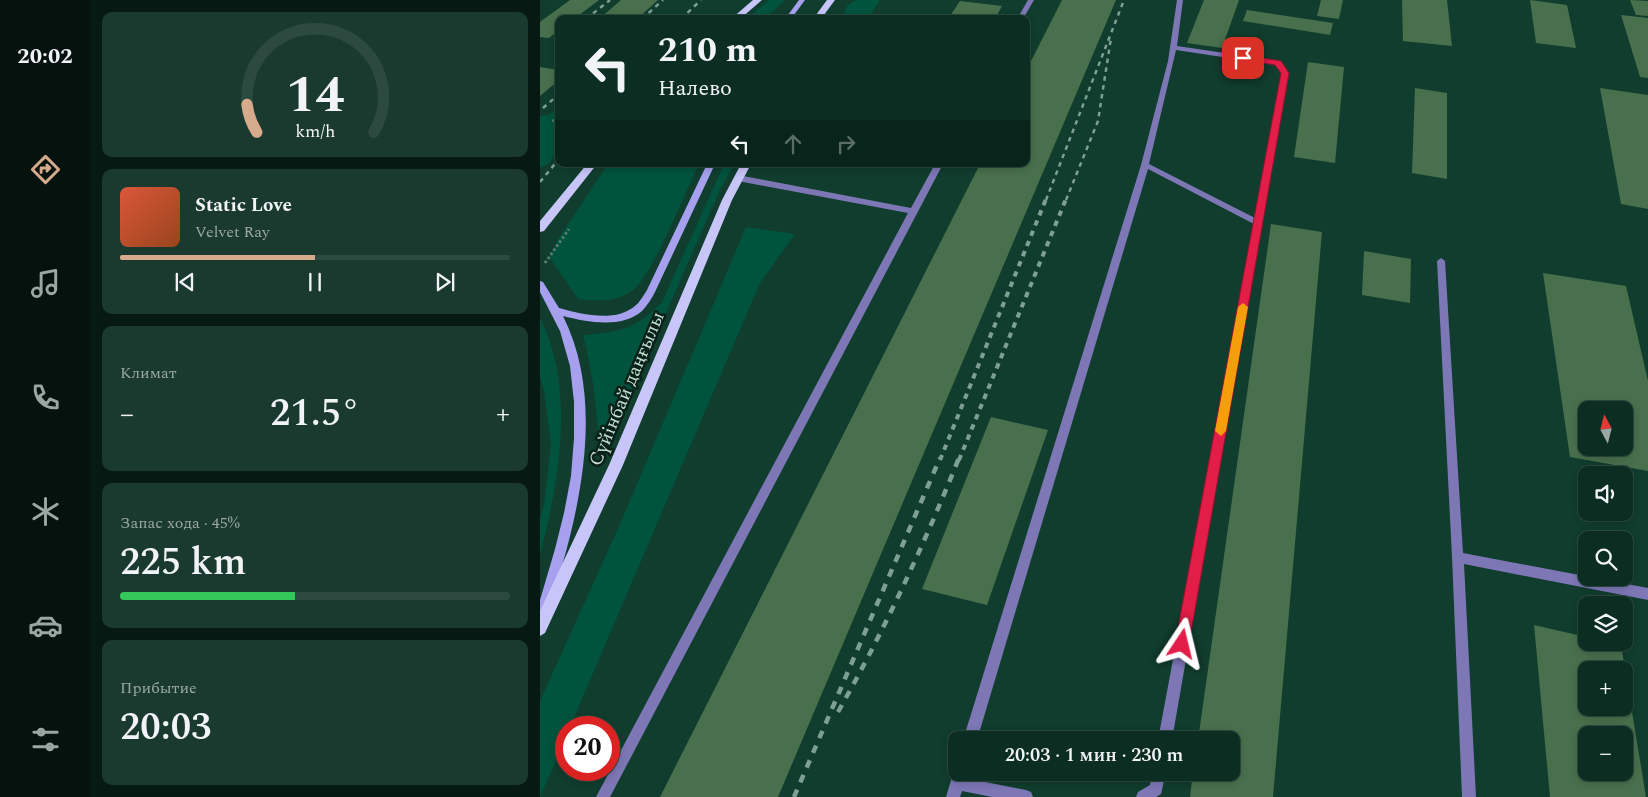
<!DOCTYPE html>
<html lang="ru">
<meta charset="utf-8">
<style>
:root{--surface:#0c2e22;--page:#1a3a2f;--text:#f1f3f6;--muted:#9aa8a5;--line:#2c4a40;--accent:#d6ab8b}
body{margin:0;font-family:Spectral,serif;background:var(--page);color:var(--text);height:100vh;display:flex;flex-direction:column;font-size:19px;white-space:nowrap}
*{box-sizing:border-box;margin:0}
p{font-size:16px;color:var(--muted)}
.icon{flex:none;width:28px;height:28px;fill:none;stroke:currentColor;stroke-width:2;stroke-linecap:round;stroke-linejoin:round}
.map{position:relative;flex:1;overflow:hidden}
.drawer{display:flex;flex-direction:column;gap:12px;padding:12px;background:#071913;width:450px}
.drawer>*{flex:none}
.banner{position:absolute;left:15px;top:15px;width:475px;height:152px;border-radius:10px;box-shadow:0 2px 8px #0003,0 0 0 1px var(--line);background:#0c2e22;color:var(--text);overflow:hidden}
.needle{width:32px;rotate:353deg}
.buttons{position:absolute;left:1038px;top:401px;display:grid;gap:10px}
.buttons a{display:grid;place-items:center;width:55px;height:55px;border-radius:10px;background:var(--surface);box-shadow:0 2px 8px #0003,0 0 0 1px var(--line);font-size:25px}
.speed{position:absolute;left:15px;top:716px;display:flex;gap:10px;font-size:25px;font-weight:700;text-align:center}
.speed>*{display:grid;place-content:center;width:65px;height:65px;border-radius:50%;background:var(--surface);box-shadow:0 2px 8px #0003,0 0 0 1px var(--line);line-height:1}
.speed .limit{border:8px solid #d22;background:#fff;color:#111}
.pin{position:absolute;display:grid;place-items:center;width:42px;height:42px;color:#fff;margin:-21px;border-radius:10px;box-shadow:0 2px 8px #0006}
.me{position:absolute;width:55px;margin:-28px;rotate:10deg;stroke-linejoin:round;filter:drop-shadow(0 0 4px #0008)}
.turn{display:flex;align-items:center;gap:18px;height:105px;padding:0 20px;font-size:22px}
.turn .icon{width:65px;height:65px;stroke-width:2.5}
.turn b{display:block;font-size:35px;line-height:42px}
.lanes{display:flex;align-items:center;height:48px;padding:0 20px;background:#0003;justify-content:center;gap:25px;direction:ltr}
.lanes .off{opacity:.35}
.big{font-size:38px;font-weight:600;line-height:1.1}
.drawer .tile{flex:1;display:flex;flex-direction:column;justify-content:center;gap:8px;min-width:0;padding:0 18px;border-radius:10px;background:var(--page)}
.drawer .dial{align-items:center;gap:0}
.dial svg{height:130px;overflow:visible;fill:none;stroke:var(--line);stroke-width:7;stroke-linecap:round;text-anchor:middle}
.dial text{fill:var(--text);stroke:none}
.song{display:flex;align-items:center;gap:15px}
.cover{width:60px;height:60px;border-radius:8px;background:linear-gradient(135deg,hsl(10 70% 55%),hsl(20 70% 35%))}
.played{height:5px;border-radius:2px;background:linear-gradient(90deg,var(--accent) 50%,var(--line) 50%)}
.keys{display:flex;justify-content:space-around;direction:ltr}
.heat{display:flex;justify-content:space-between;align-items:center;font-size:28px;direction:ltr}
.charge{height:8px;border-radius:4px;background:linear-gradient(90deg,#34c759 45%,var(--line) 0)}
.trip{position:absolute;left:408px;top:731px;width:292px;height:50px;border-radius:10px;background:var(--surface);box-shadow:0 2px 8px #0003,0 0 0 1px var(--line);font-weight:600;line-height:50px;text-align:center}
main{display:flex;flex:1;min-height:0}
.tabs{display:flex;flex-direction:column;width:90px;justify-content:space-around;align-items:center;background:#05120e;color:var(--muted)}
.tabs .icon{width:35px;height:35px}
.tabs .selected{color:var(--accent)}
.tabs b{font-size:22px;color:var(--text)}
.map>svg:first-child{display:block}
.green{fill:#00533d}
.building{fill:#49704d;fill-rule:evenodd}
.lines{fill:none;stroke-linecap:round;stroke-linejoin:round}
.path-far1{stroke:#587e70;stroke-width:2.5;stroke-dasharray:2 2;stroke-linecap:butt}
.path{stroke:#587e70;stroke-width:3;stroke-dasharray:2.5 2.5;stroke-linecap:butt}
.lane{fill:#7d77b6;fill-rule:evenodd}
.secondary{fill:#a7a0ef;fill-rule:evenodd}
.primary{fill:#c8c6f9;fill-rule:evenodd}
.rail-far2{stroke:#7da093;stroke-width:2.5;stroke-dasharray:4.5 4.5;stroke-linecap:butt}
.rail-far1{stroke:#7da093;stroke-width:4;stroke-dasharray:5.5 5.5;stroke-linecap:butt}
.rail{stroke:#7da093;stroke-width:4.5;stroke-dasharray:8 8;stroke-linecap:butt}
.route{fill:#e11d48;stroke:#92132f}
.slow{fill:#f59e0b}
.labels{text-anchor:middle;dominant-baseline:central;stroke-width:5;stroke-linejoin:round;paint-order:stroke}
.street-label{font-size:19px;fill:#c4e1d4;stroke:#092118}
</style>
<main>
<nav class="tabs">
<b>20:02</b>
<svg class="icon selected" aria-label="directions" viewBox="0 0 24 24"><path d="M12 3l9 9-9 9-9-9zM9 14v-3h6M13 9l2 2-2 2"/></svg>
<svg class="icon" aria-label="music" viewBox="0 0 24 24"><path d="M9 18V5l10-2v13"/><circle cx="6" cy="18" r="3"/><circle cx="16" cy="16" r="3"/></svg>
<svg class="icon" aria-label="phone" viewBox="0 0 24 24"><path d="M5 4h4l2 5-3 2q2 4 5 5l2-3 5 2v4C11 20 4 13 5 4z"/></svg>
<svg class="icon" aria-label="climate" viewBox="0 0 24 24"><path d="M12 3v18M4 7l16 10M4 17L20 7"/></svg>
<svg class="icon" aria-label="car" viewBox="0 0 24 24"><path d="M5 17H2v-5l4-1 3-4h7l3 4 3 1v5h-3M9 17h6M6 11h13"/><circle cx="7" cy="17" r="2"/><circle cx="17" cy="17" r="2"/></svg>
<svg class="icon" aria-label="filters" viewBox="0 0 24 24"><path d="M4 7h16M4 17h16"/><circle cx="9" cy="7" r="2"/><circle cx="15" cy="17" r="2"/></svg>
</nav>
<section class="drawer">
<div class="tile dial"><svg viewBox="0 0 100 80">
<path d="M14 69A42 42 0 1 1 86 69"/>
<path d="M14 69A42 42 0 0 1 8 52" stroke="#d6ab8b"/>
<text x="50" y="56" font-size="32" font-weight="700">14</text>
<text x="50" y="72" font-size="11">km/h</text>
</svg></div>
<div class="tile">
<div class="song"><i class="cover"></i><div><b>Static Love</b><p>Velvet Ray</p></div></div>
<div class="played"></div>
<div class="keys"><svg class="icon" aria-label="previous" viewBox="0 0 24 24"><path d="M18 5L8 12l10 7zM5 5v14"/></svg><svg class="icon" aria-label="pause" viewBox="0 0 24 24"><path d="M8 5v14M16 5v14"/></svg><svg class="icon" aria-label="next" viewBox="0 0 24 24"><path d="M6 5l10 7-10 7zM19 5v14"/></svg></div>
</div>
<div class="tile"><p>Климат</p>
<div class="heat"><a>−</a><b class="big">21.5°</b><a>+</a></div>
</div>
<div class="tile"><p>Запас хода · 45%</p><b class="big">225 km</b><div class="charge"></div></div>
<div class="tile"><p>Прибытие</p><b class="big">20:03</b></div>
</section>
<div class="map">
<svg width="1108" height="797" viewBox="0 0 1108 797">
<rect width="100%" height="100%" fill="#103d2e"/>
<!-- green -->
<g class="green">
<path d="M229,0H245L225,19H206Z"/>
<path d="M316,0H340L328,19H300L308,5Z"/>
<path d="M19,106C19,125 25,161 0,168V116L9,115Z"/>
<path d="M68,164H159C146,190 113,275 93,290C77,303 57,301 38,299L9,257L19,238Z"/>
<path d="M184,164H194L179,192L59,466C59,421 54,378 43,335C79,332 97,329 122,302Z"/>
<path d="M206,227L255,234L220,283L30,727L26,728V737L0,797V701L80,524Z"/>
<path d="M0,318C36,388 19,482 0,555V518L4,505L11,445L4,390L0,377Z"/>
</g>
<!-- building -->
<g class="building">
<path d="M30,0H59L34,19H19V30L9,38L0,37V22Z"/>
<path d="M81,0H118L97,19H59Z"/>
<path d="M522,0H576L238,797H120L440,164H486V71Z"/>
<path d="M664,0H699L682,48L647,43Z"/>
<path d="M781,0H803L799,19L777,16Z"/>
<path d="M862,0H907L912,46L863,41Z"/>
<path d="M990,0L1027,5L1036,48L996,43Z"/>
<path d="M1090,0L1108,1V16L1096,15Z"/>
<path d="M420,1L462,6L455,19H408Z"/>
<path d="M707,10L793,23L790,35L703,21Z"/>
<path d="M1081,15L1108,18V78L1100,77Z"/>
<path d="M768,62L804,67L795,163L754,157Z"/>
<path d="M0,67L19,70V80L0,96Z"/>
<path d="M875,88L907,93V179L872,173Z"/>
<path d="M1060,88L1108,95V209L1081,204Z"/>
<path d="M731,224L782,232L733,797H650L653,772H691V740H658Z"/>
<path d="M824,251L871,259L870,303L822,295Z"/>
<path d="M1003,273L1086,286L1108,381V471L1030,457ZM1046,410H1084V448H1046Z"/>
<path d="M451,417L508,430L447,605L382,589Z"/>
<path d="M994,625L1046,637V642L1081,645L1106,797H1010ZM1046,670H1084V708H1046ZM1046,735H1084V772H1046Z"/>
</g>
<g class="lines">
<!-- path-far1 -->
<path class="path-far1" d="M12,121L19,118"/>
<!-- path -->
<path class="path" d="M5,263L29,229"/>
<!-- lane -->
<g class="lane">
<path d="M488,0H494L483,19H477Z"/>
<path d="M637,0H643L637,46L738,61L740,62L748,73L632,740H618L714,224L608,169L437,740H423L601,165L628,61ZM636,50L736,65L742,73L715,218L609,164Z"/>
<path d="M395,164H403L70,797H56L368,213L198,181L194,178L198,175L371,208Z"/>
<path d="M901,258L905,261L923,553L1108,588V600L924,564L936,797H922L912,557L897,261Z"/>
<path d="M415,767L416,772H427L425,778L486,790L491,792L493,797H452L422,791L420,797H406Z"/>
<path d="M612,772H626L621,794L616,797H596L598,792L610,785Z"/>
</g>
<!-- secondary -->
<g class="secondary">
<path d="M259,0H265L251,19H245Z"/>
<path d="M167,164H175L115,292C112,298 107,306 102,311C81,329 47,322 23,316C69,408 36,526 6,618L4,622L0,624V600L15,549L24,513L31,476L34,438V402L30,366L20,331L0,292V281L3,282L19,308C41,314 75,323 95,306C100,302 103,296 107,290Z"/>
</g>
<!-- primary -->
<g class="primary">
<path d="M213,0H222L200,19H191Z"/>
<path d="M287,0H295L281,19H273Z"/>
<path d="M47,164H57L4,231L0,232V221Z"/>
<path d="M201,164H211L192,200L83,465L5,633L0,636V611L69,465L182,200Z"/>
</g>
<!-- rail-far2 -->
<g class="rail-far2">
<path d="M46,19L70,0"/>
<path d="M102,19L123,0"/>
<path d="M141,19L161,0"/>
<path d="M3,108L19,94"/>
<path d="M0,182L19,159"/>
<path d="M506,200L584,0"/>
<path d="M526,200L558,121L571,38"/>
</g>
<!-- rail-far1 -->
<g class="rail-far1">
<path d="M400,460L506,199"/>
<path d="M419,460L526,199"/>
</g>
<!-- rail -->
<g class="rail">
<path d="M298,712C345,629 383,547 419,458"/>
<path d="M254,797L400,458"/>
</g>
</g>
<!-- route -->
<path class="route" d="M703,55L741,61L749,73L649,644L647,649L642,651L637,649L635,644L741,73L735,65L700,59V56Z"/>
<!-- slow -->
<path class="slow" d="M703,303L708,307L686,431L681,436L675,431L698,307Z"/>
<g class="labels">
<!-- street labels -->
<g class="street-label">
<text transform="translate(87 389) rotate(-67)">Сүйінбай даңғылы</text>
</g>
</g>
</svg>
<div class="buttons">
<a><svg class="needle" viewBox="-14 -14 28 28"><path d="M0-13l5 13h-10z" fill="#e53935"/><path d="M0 13l5-13h-10z" fill="#9aa8a5"/></svg></a>
<a><svg class="icon" aria-label="sound" viewBox="0 0 24 24"><path d="M4 9h4l5-4v14l-5-4H4zM17 9q2 3 0 6"/></svg></a>
<a><svg class="icon" aria-label="search" viewBox="0 0 24 24"><circle cx="10" cy="10" r="6"/><path d="M15 15l6 6"/></svg></a>
<a><svg class="icon" aria-label="layers" viewBox="0 0 24 24"><path d="M12 4l9 5-9 5-9-5zM3 14l9 5 9-5"/></svg></a>
<a>+</a>
<a>−</a>
</div>
<div class="speed"><div class="limit">20</div></div>
<div class="pin" style="left:703px;top:58px;background:#d93025"><svg class="icon" aria-label="arrive" viewBox="0 0 24 24"><path d="M6 21V4h12l-3 4 3 4H6"/></svg></div>
<svg class="me" style="left:642px;top:644px" viewBox="-20 -20 40 40"><path d="M0-17L14 15 0 8-14 15z" fill="#e11d48" stroke="#fff" stroke-width="4"/></svg>
<div class="trip">20:03 · 1 мин · 230 m</div>
<div class="banner">
<div class="turn"><svg class="icon" aria-label="left" viewBox="0 0 24 24"><path d="M17 20v-9H6M10 6l-5 5 5 5"/></svg><div><b>210 m</b>Налево</div></div>
<div class="lanes"><svg class="icon" aria-label="left" viewBox="0 0 24 24"><path d="M17 20v-9H6M10 6l-5 5 5 5"/></svg><svg class="icon off" aria-label="ahead" viewBox="0 0 24 24"><path d="M12 20V5M6 11l6-6 6 6"/></svg><svg class="icon off" aria-label="right" viewBox="0 0 24 24"><path d="M7 20v-9h11M14 6l5 5-5 5"/></svg></div>
</div>
</div>
</main>
